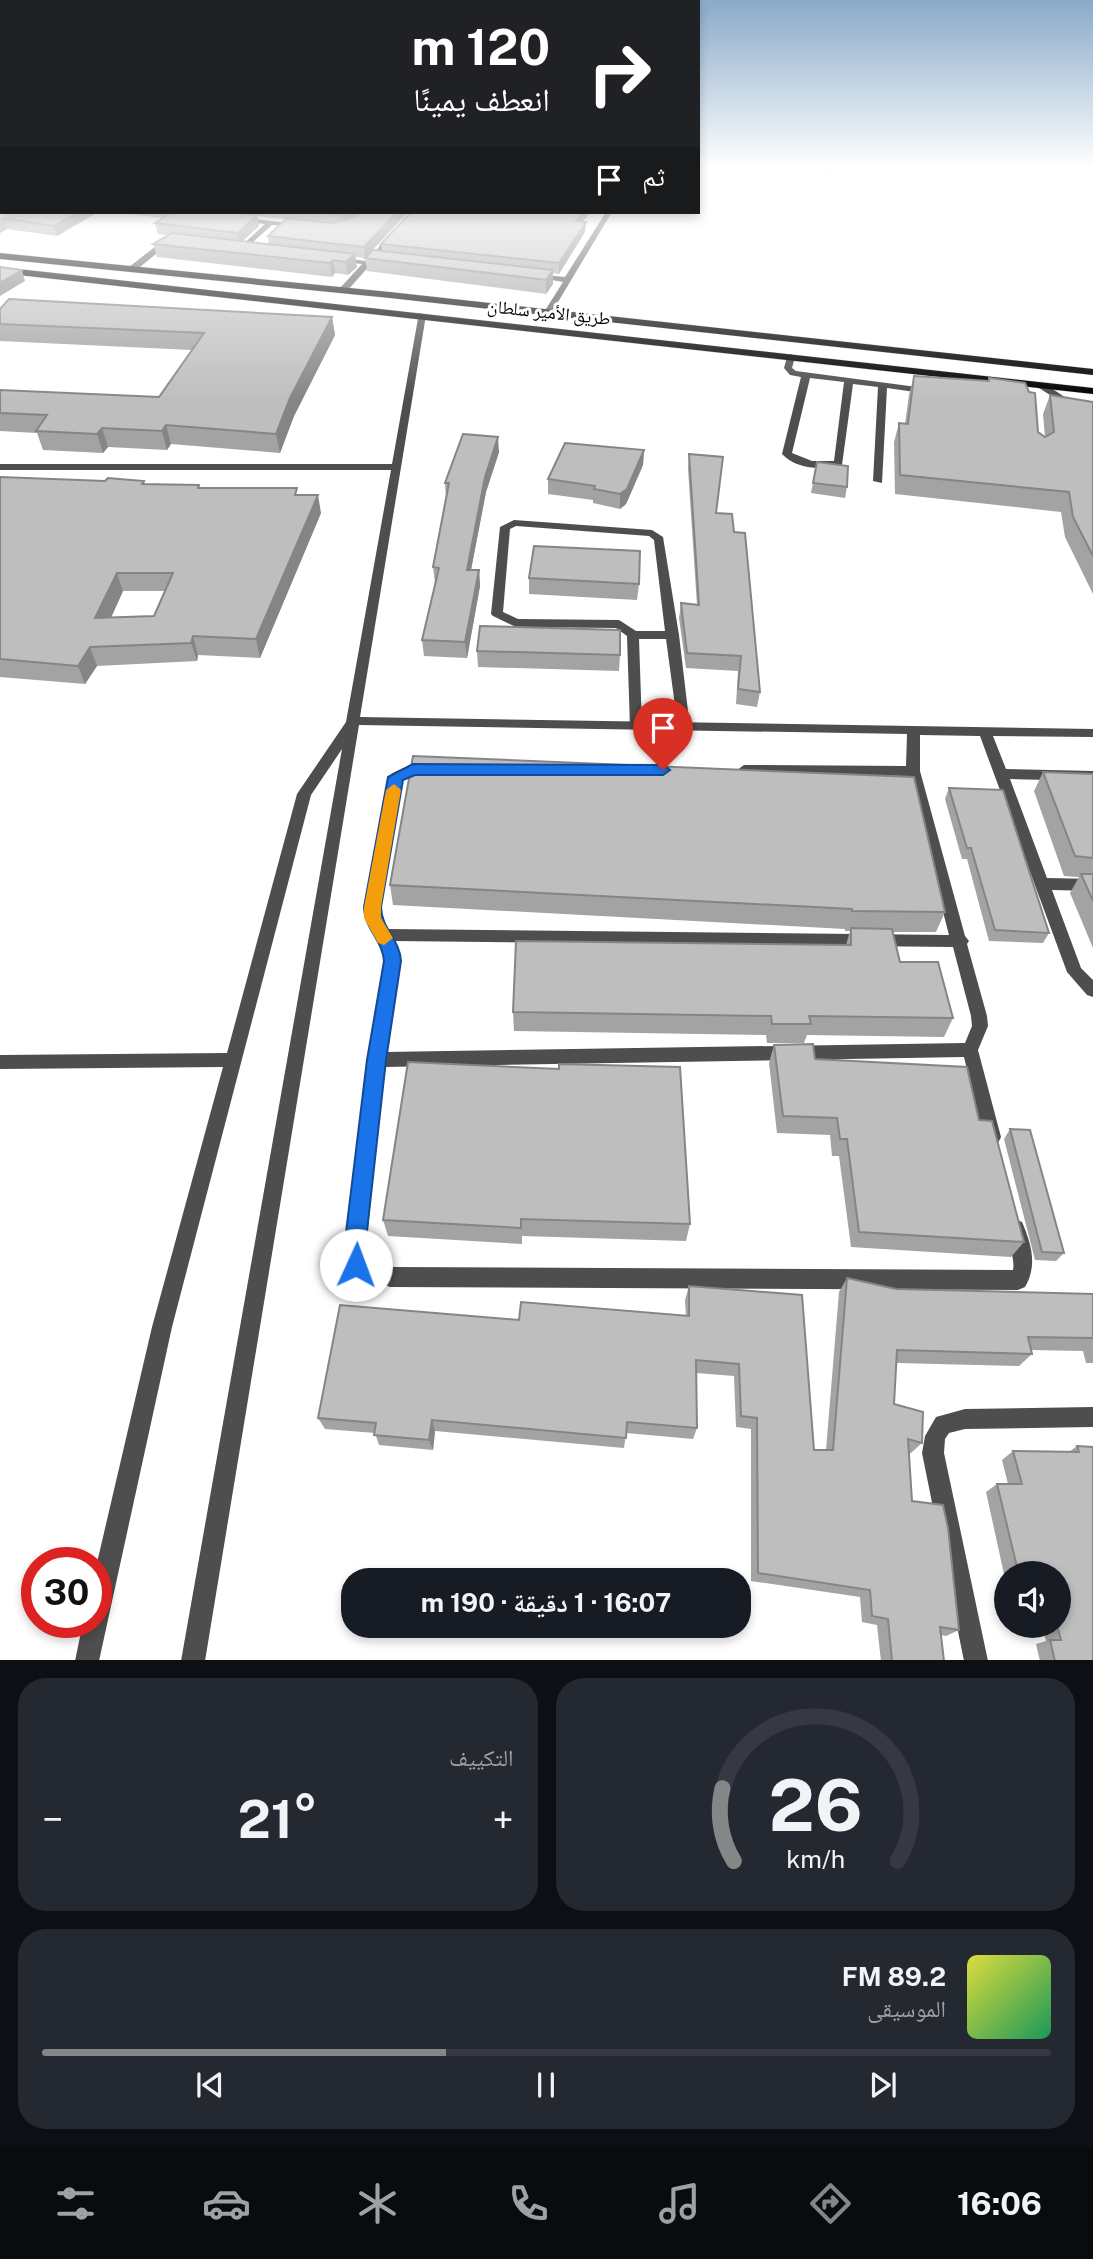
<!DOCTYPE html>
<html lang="ar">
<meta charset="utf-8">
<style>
:root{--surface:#171b24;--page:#242831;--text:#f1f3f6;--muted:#9ea1a6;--line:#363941;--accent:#858687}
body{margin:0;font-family:"Public Sans","Noto Naskh Arabic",sans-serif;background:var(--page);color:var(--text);direction:rtl;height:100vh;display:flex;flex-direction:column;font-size:26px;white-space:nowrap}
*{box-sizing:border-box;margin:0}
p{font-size:23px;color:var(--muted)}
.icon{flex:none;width:38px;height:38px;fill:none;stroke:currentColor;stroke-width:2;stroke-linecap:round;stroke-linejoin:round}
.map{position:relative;height:1660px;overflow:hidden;direction:ltr}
.side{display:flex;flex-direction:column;gap:18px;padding:18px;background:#0d0f14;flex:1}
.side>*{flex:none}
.guide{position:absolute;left:0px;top:0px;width:700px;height:214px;box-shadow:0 4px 10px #0003;direction:rtl;background:#202124;color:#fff;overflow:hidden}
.controls{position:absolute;left:994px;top:1561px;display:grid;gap:14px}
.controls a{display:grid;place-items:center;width:77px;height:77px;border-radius:50%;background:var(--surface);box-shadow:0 4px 10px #0003;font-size:35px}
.speed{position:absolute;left:21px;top:1547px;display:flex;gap:14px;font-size:35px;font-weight:700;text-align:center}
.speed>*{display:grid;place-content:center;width:91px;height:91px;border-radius:50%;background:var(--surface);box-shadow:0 4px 10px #0003;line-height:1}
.speed .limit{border:10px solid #d22;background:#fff;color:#111}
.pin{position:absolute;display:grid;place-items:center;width:60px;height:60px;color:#fff;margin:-72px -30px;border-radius:50% 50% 50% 0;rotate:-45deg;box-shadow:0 0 7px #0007}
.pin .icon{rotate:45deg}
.me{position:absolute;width:77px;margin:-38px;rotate:2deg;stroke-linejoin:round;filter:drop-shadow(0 0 5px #0008)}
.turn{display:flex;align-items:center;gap:24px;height:147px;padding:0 35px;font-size:32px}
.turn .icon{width:91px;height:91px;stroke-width:2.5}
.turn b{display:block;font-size:49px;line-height:60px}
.then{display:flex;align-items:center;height:66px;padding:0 35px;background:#0003;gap:14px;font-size:26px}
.big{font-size:52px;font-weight:700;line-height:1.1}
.side .widget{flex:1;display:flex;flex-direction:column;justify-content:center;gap:10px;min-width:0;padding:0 24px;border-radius:28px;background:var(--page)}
.side .dial{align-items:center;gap:0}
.dial svg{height:182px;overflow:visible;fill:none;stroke:var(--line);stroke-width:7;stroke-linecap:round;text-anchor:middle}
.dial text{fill:var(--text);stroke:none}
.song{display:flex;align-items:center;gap:21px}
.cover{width:84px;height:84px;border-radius:10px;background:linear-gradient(135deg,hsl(60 70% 55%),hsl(150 70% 35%))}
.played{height:7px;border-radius:4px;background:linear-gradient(90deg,var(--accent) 40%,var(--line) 40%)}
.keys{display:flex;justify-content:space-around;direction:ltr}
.heat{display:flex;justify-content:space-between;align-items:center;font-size:38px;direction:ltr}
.side .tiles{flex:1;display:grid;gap:18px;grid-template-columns:1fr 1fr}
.widget:last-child{grid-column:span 2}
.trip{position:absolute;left:341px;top:1568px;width:410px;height:70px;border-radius:28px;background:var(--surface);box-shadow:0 4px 10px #0003;font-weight:700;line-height:70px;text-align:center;direction:rtl}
.tabs{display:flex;height:112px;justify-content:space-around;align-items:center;background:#090b0e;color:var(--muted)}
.tabs .icon{width:49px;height:49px}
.tabs .selected{color:var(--accent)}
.tabs b{font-size:32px;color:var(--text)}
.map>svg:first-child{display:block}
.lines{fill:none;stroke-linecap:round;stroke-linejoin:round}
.primary-casing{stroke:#dbdbdb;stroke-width:1}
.lane{fill:#4e4e4e;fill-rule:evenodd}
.street{fill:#4e4e4e;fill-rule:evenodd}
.primary{fill:#000;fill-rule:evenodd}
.wall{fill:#a3a3a3;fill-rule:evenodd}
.shaded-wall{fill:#858585}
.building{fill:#bebebe;stroke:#858585;stroke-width:2;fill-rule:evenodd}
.route{fill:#1a73e8;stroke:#114b97;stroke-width:2}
.slow{fill:#f59e0b}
.labels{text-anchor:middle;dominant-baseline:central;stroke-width:6;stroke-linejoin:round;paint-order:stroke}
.far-street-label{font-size:18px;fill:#000;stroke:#fff}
</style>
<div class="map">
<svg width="1093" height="1661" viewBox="0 0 1093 1661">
<rect width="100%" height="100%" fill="#fff"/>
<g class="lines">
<!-- primary casing -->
<g class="primary-casing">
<g id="primary">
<path d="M0,253L390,292L1093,369V375L390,298L0,259Z"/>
<path d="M0,267L1093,388V394L0,273Z"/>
</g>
</g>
<!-- lane -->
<g class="lane">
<path d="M238,212H245L241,216L245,218L304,225L300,227L272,225L244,250L240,248L241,246L265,224L241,221L234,216Z"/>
<path d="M411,212H418L346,292H340V288L362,264L335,261V257L366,261Z"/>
<path d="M606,212H612L552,312L545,314L544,312L563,282L530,276L534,274L565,277Z"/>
<path d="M165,239L172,241L135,271H129V267Z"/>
<path d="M791,354L795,357L792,368L796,371L932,389V393L929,394L887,388L882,483L873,481L878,387L853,384L842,465C823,470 797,470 782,454L801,377L790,375L784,368L787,357ZM810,378L844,382L834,461H812L792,453Z"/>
<path d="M1039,384H1045L1077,405L1069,407L1039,388Z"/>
<path d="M514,520L652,530L663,537L679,635L690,728L689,731H679L678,728L666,639H639L642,727L636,731L630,727L627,636L616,628L516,627L493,616L491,614L500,527ZM516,526L649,536L654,540L665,631H636L619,620L518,619L503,612L510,529Z"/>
</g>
<!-- street -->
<g class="street">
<path d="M419,313L426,315L360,717L1093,729V737L993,736L1006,769L1093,771V781L1010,779L1047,878L1093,879V891L1052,890L1081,968L1093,980V997L1087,995L1067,972L980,736L920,735V771L965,936L969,941L967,944L987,1016L988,1026L978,1050L1001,1137L998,1143L992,1145L986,1143L983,1137L964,1057L384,1067L365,1259L390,1267L1013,1270C1016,1254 1002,1236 1008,1222L1015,1219L1022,1222C1031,1243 1038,1265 1025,1287L1018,1290L390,1287L349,1272L346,1249L368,1060L384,961C382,941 368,927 366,907L391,774C404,767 424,757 436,769L434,772L415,774L402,780L380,907L387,929L949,935L908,776L744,775L737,770L744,765L906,766L907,734L359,725L205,1661H181L342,749L311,795L172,1327L99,1661H75L83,1622H96V1567L152,1327L223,1067L0,1069V1055L227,1053L297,794L346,722L391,470H0V464H392ZM394,941L953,947L971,1016L972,1026L965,1043L385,1052L400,961Z"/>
<path d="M1093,1407V1427L965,1429L949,1433L945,1439L944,1453L988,1661H964L922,1453L925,1436L936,1417L965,1409Z"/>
</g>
<!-- primary -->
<use href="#primary" class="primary"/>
</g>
<!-- wall -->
<g class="wall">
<path d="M0,168L2,212H98L57,236L7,229L0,233Z"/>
<path d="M783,168H836L835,173Z"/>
<path d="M111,212H237L245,214V212H408L368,255L382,251L381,244L411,212H590L583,222H586L585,232L559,274L553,273V284L546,294L367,271L365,258L355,257L357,267L348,275L335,273L332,277L157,257L153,244L168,235L158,234L155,223L163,218ZM257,216L286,219L268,236L269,244L243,241L259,226Z"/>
<path d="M0,309L332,317L335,335L294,416L280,453L171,444L167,450L108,447L103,453L43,450L37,433L0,431V390L159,397L192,350L0,341Z"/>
<path d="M914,376L988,381L989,378L1038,432L1045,437L1043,414L1050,395L1093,402V594L1065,537L1061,512L895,494L894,442L899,423L905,424L909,395Z"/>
<path d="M644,450L643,465L626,504L620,509L593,503V500L548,494V479Z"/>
<path d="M499,452L486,492L471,570H479L480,586L467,658L424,656L422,640L435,583L433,567L446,498L445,483Z"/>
<path d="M689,454L716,513L734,532L760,692L757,707L736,704L738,671L686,668L679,618L681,603L697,605L688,469Z"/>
<path d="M817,462L847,487L845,498L811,493Z"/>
<path d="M0,477L105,481H144L145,484L199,485L200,488L298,495L321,513L260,658L198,655L197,661L97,666L85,684L0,677ZM123,591H165L154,616L111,618Z"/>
<path d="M529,578L639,584L637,600L529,594Z"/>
<path d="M477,651L620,655L619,671L478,667Z"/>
<path d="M1043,772L1093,774V948L1070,893L1079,877L1064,876L1034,791Z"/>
<path d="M949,788L1049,933L1043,943L989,941L967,859H962L945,799Z"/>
<path d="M390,885L945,912L936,932H893L900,962L953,1018L944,1037L807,1035L804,1043H767L766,1035L514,1031L513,1012L846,945L850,931H845V929L393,905Z"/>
<path d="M774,1045L815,1059L979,1120L1024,1242L1011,1257L851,1247L839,1156H832L830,1135L777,1133L769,1063Z"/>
<path d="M408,1062L690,1224L686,1241L522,1236V1244L388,1236L383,1220Z"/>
<path d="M1010,1129L1064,1253L1056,1261L1035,1260L1004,1139Z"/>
<path d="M847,1278L896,1289L1093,1294V1363H1086L1083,1351L1031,1350L1032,1354L1019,1366L896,1363L894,1404L922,1443L911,1453H909L912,1501L959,1630L946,1636L941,1635L944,1661H881L877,1625L862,1622L860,1597L751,1581V1429L736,1427L734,1376L696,1373L697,1428L693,1439L626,1433L624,1448L435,1431L433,1450L379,1445L375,1433L325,1429L318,1418L519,1320L686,1316L685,1300L689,1286L814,1450H826L839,1292Z"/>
<path d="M1077,1446L1093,1447V1661H1040L1036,1644L1046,1641L1042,1626H1059V1573L1004,1574L986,1492L997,1484H1008L1002,1460L1013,1451L1069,1452Z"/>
</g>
<!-- shaded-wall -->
<g class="shaded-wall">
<path d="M78,212H98L57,236L54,226Z"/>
<path d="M347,212H361L352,221L343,224L341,214Z"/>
<path d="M397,212H408L365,258L364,247Z"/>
<path d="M583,212H590L576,231V221Z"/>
<path d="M257,215L259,226L240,243L238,233Z"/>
<path d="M4,218L7,229L0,233V221Z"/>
<path d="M586,222L585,232L559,274V263Z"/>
<path d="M355,254L357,267L348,275L346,262Z"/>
<path d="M333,260L335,273L332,277L330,263Z"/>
<path d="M22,270L25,281L0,296V283Z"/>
<path d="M553,270V284L546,294V280Z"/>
<path d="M332,317L335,335L294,416L280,453L276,434L290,398Z"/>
<path d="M166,425L171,444L167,450L162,431Z"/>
<path d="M102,428L108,447L103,453L97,434Z"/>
<path d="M498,437L499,452L486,492L468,585L467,570L485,477Z"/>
<path d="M644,450L643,465L626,504L620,509V494Z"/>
<path d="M318,495L321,513L260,658L256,639Z"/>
<path d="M479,570L480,586L467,658L465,642Z"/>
<path d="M117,573L123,591L102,637L95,618Z"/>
<path d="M193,636L198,655L197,661L191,643Z"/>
<path d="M90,647L97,666L85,684L78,666Z"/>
<path d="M432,1420L435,1431L433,1450L429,1440Z"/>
</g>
<!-- building -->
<g class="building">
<path d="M0,168H2V212H78L54,226L4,218L0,221V185L1,184L0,179Z"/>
<path d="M172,212H237L239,213L257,215L238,233L155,223Z"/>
<path d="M318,212H347L341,214Z"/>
<path d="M361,212H397L364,247L268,236L287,218L332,223L353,218Z"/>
<path d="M411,212H583L576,221L586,222L559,263L381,244Z"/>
<path d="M172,233L355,254L346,262L333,260L330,263L153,244Z"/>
<path d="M373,250L553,270L546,280L365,258Z"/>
<path d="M0,267L22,270L0,283Z"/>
<path d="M9,299L332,317L290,398L276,434L166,425L162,431L102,428L97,434L36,431L47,415L0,413V390L159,397L204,333L0,324V309Z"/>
<path d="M914,376L989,381V378L1025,383L1029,392L1035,393L1038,432L1045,437L1054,432L1050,395L1093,402V556L1073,517L1069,492L900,475L899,423L908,424Z"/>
<path d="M463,434L498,437L485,477L467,570H479L465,642L422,640L439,568L433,567L449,483H445Z"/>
<path d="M565,443L644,450L627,489L620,494L594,489L595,486L548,479Z"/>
<path d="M689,454L723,457L716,513L732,514L734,532L745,533L760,692L738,689L741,656L687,653L681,603L699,605Z"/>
<path d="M817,462L848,466L847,487L813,483Z"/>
<path d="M0,477L105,481L108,478L144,481L142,484L199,485L198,488H297L295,495H318L256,639L193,636L191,643L90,647L78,666L0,659ZM117,573H173L154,616L95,618Z"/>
<path d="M534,546L640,551L639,584L529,578Z"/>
<path d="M480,626L620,630V655L477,651Z"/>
<path d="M413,756L914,777L945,912L852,911V909L390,885Z"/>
<path d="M1043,772L1093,774V858L1075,856Z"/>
<path d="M949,788L1003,790L1049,933L995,930L971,848H967Z"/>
<path d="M1081,874H1093V901Z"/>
<path d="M851,928L892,929L900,962H938L953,1018L809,1016L811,1024H772L771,1016L513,1012L516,941L851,945Z"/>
<path d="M813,1044L815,1059L967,1067L979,1120L992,1121L1024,1242L859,1232L847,1139H840L837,1118L783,1116L774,1045Z"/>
<path d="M408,1062L559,1069V1064L680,1067L690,1224L521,1219V1228L383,1220Z"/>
<path d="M1010,1129L1030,1130L1064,1253L1042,1252Z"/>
<path d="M847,1278L896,1289L1093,1294V1338L1028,1337L1032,1354L897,1350L894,1404L923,1412L922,1443L908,1439L912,1501L943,1505L948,1528L959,1630L940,1627L944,1661H892L888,1619L872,1616L870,1590L758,1573L757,1418L741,1416L739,1364L696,1360L697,1428L627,1422L626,1438L432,1420L429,1440L374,1435L376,1423L318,1418L340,1305L519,1320L521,1302L689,1316V1286L802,1295L814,1450H833Z"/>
<path d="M1077,1446L1093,1447V1661H1055L1050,1640H1061L1057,1626H1059V1573H1043L1042,1568L1017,1567L997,1484H1022L1013,1451L1079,1452Z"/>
</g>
<!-- sky -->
<linearGradient id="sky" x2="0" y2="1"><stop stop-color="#89aaca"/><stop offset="0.42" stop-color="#fff"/><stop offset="1" stop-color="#fff" stop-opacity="0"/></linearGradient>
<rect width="1093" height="400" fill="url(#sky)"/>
<!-- route -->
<path class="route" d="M413,764L663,765L670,770L663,775H415L403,780L381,907C381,928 400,940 401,961L386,1060L365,1249L366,1265L363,1273L356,1276L348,1273L344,1249L367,1060L384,961C383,941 364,928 364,907L388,777Z"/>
<!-- slow -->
<path class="slow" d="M394,784L401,790L381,907V918L393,938L384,945L378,943L364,918V907L386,790Z"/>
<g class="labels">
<!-- far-street labels -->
<g class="far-street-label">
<text transform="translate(549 312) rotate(6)">طريق الأمير سلطان</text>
</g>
</g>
</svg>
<div class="controls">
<a><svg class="icon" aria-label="sound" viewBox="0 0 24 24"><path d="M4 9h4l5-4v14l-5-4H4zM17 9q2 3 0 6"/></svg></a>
</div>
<div class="speed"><div class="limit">30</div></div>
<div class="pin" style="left:663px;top:770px;background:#d93025"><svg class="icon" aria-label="arrive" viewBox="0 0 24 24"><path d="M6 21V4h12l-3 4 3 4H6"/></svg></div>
<svg class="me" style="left:356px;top:1265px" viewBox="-20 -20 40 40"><circle r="19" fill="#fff"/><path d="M0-13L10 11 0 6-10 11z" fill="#1a73e8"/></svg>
<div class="trip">16:07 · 1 دقيقة · 190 m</div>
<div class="guide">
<div class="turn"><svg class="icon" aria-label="right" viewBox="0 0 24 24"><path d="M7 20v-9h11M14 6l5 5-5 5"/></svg><div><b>120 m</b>انعطف يمينًا</div></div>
<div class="then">ثم<svg class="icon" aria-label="arrive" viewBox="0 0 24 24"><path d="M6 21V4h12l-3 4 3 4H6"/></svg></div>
</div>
</div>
<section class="side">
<div class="tiles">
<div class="widget dial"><svg viewBox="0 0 100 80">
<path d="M14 69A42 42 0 1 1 86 69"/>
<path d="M14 69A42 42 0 0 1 9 37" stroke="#858687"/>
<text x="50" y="56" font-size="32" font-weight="700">26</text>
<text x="50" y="72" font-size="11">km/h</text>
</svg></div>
<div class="widget"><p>التكييف</p>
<div class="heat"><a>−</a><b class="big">21°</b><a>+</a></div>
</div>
<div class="widget">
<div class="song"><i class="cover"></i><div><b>89.2 FM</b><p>الموسيقى</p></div></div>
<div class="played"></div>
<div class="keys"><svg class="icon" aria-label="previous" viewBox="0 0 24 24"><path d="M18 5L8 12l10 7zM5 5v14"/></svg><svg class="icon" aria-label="pause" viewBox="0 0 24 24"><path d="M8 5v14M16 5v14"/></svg><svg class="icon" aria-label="next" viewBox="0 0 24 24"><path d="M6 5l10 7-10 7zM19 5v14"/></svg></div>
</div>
</div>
</section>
<nav class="tabs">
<b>16:06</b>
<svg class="icon selected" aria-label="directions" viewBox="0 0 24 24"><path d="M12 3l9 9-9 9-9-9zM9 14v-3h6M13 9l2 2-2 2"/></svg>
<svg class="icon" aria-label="music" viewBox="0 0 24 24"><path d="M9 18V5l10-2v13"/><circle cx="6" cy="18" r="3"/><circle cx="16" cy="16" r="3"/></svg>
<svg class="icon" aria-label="phone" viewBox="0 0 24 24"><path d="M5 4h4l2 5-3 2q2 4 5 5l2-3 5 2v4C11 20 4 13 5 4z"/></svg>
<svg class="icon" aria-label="climate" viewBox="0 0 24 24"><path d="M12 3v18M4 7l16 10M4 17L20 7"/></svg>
<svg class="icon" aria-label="car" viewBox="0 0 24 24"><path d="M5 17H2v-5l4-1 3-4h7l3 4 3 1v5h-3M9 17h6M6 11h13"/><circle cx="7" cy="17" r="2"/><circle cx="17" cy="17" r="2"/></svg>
<svg class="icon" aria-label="filters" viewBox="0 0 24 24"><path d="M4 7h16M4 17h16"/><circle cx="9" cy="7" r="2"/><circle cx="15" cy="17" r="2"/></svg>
</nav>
